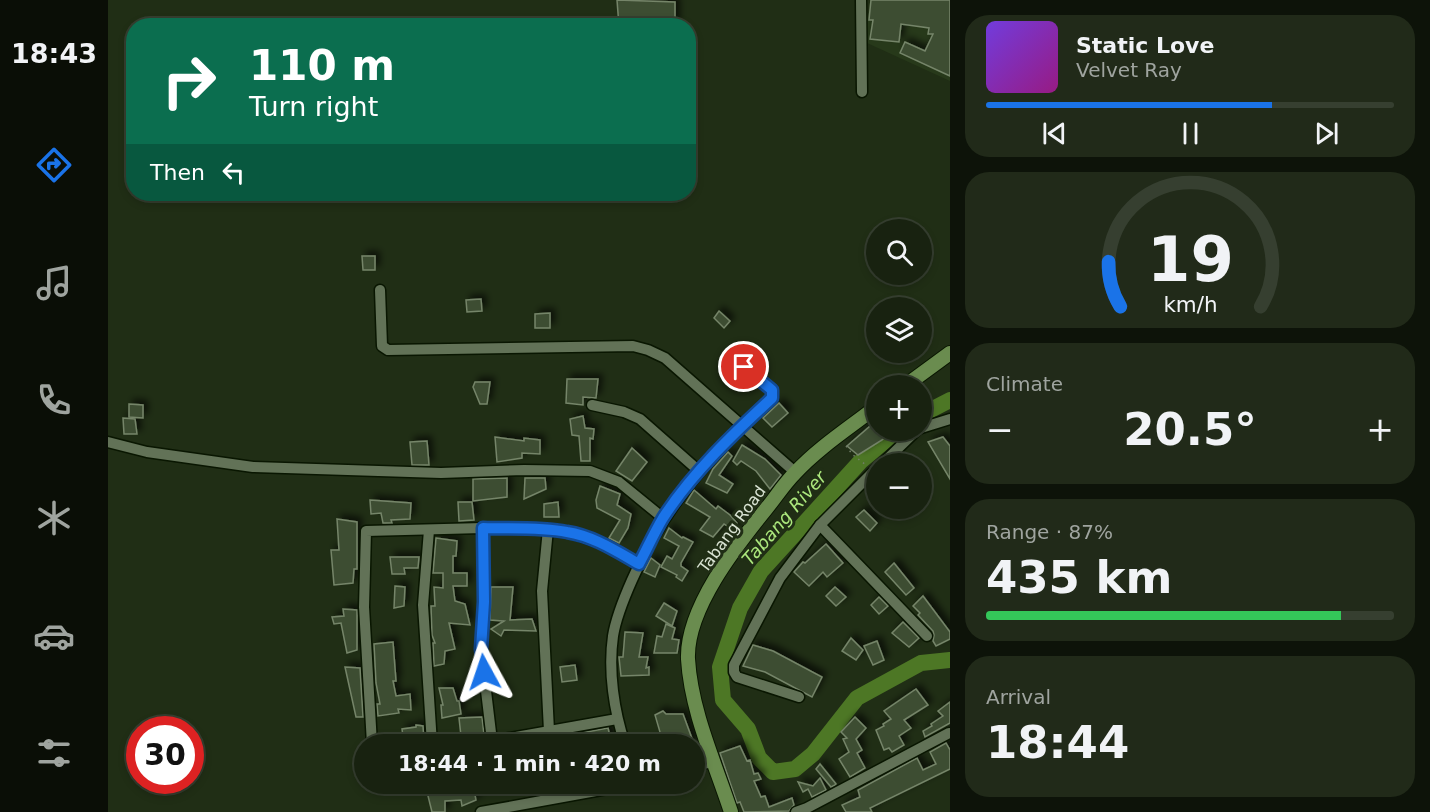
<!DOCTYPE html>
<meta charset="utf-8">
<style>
:root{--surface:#182210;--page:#212a19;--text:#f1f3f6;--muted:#9fa49f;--line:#363f30;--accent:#1a73e8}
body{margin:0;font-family:"DejaVu Sans",sans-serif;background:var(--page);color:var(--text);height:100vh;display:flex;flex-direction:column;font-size:22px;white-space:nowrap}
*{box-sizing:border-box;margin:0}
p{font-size:20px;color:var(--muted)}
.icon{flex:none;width:33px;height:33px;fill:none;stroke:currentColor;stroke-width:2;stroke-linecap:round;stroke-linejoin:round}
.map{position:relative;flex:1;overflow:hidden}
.drawer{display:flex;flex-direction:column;gap:15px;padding:15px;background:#0d1309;width:480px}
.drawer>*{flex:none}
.top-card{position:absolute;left:18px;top:18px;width:570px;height:183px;border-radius:24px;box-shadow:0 3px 9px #0003,0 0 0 2px var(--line);background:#0b6e4f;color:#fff;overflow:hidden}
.tools{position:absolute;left:758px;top:219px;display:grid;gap:12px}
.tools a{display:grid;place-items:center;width:66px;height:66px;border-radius:50%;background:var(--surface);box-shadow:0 3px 9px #0003,0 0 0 2px var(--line);font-size:30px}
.speed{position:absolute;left:18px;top:716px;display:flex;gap:12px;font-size:30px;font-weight:700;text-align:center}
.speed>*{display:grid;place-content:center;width:78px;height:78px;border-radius:50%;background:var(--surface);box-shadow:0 3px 9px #0003,0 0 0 2px var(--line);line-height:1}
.speed .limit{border:9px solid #d22;background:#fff;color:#111}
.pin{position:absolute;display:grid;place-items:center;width:51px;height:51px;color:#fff;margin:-26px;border:3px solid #fff;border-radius:50%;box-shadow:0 2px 6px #0007}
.me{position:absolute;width:66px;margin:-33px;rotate:355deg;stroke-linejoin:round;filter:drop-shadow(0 0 4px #0008)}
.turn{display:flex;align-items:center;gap:21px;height:126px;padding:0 24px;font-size:27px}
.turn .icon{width:78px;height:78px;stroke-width:2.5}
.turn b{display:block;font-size:42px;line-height:51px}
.then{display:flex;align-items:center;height:57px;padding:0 24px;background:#0003;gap:12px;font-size:22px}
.big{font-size:45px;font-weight:600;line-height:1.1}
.drawer .widget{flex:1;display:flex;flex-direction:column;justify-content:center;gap:9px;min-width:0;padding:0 21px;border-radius:24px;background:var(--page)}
.drawer .dial{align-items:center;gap:0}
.dial svg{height:156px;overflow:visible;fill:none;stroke:var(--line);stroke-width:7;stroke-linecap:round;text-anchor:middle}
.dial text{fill:var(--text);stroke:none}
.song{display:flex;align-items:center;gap:18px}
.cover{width:72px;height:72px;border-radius:9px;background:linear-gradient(135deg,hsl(260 70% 55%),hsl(310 70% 35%))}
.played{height:6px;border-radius:3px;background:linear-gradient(90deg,var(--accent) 70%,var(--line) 70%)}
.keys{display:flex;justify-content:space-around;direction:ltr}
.heat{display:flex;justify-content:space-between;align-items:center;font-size:33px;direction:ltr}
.charge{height:9px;border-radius:4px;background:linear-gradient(90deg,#34c759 87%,var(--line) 0)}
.trip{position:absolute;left:246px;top:734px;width:351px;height:60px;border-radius:30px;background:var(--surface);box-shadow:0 3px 9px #0003,0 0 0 2px var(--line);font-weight:600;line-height:60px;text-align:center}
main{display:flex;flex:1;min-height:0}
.menu{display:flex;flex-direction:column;width:108px;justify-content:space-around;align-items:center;background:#0a0e06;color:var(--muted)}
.menu .icon{width:42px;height:42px}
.menu .current{color:var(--accent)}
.menu b{font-size:27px;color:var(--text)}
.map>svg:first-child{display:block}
.built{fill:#27391a}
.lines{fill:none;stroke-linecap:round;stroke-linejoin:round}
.river{stroke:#4d7725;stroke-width:16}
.building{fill:#3e4d33;stroke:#758569;stroke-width:1.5;filter:url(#shadow)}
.minor-casing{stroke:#091601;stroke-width:13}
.major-casing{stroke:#091601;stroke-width:16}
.path{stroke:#727e69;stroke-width:1.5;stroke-dasharray:1.5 4.5;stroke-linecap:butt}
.minor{stroke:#627257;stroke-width:10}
.major{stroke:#6a8c4f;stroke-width:14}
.route-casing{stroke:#114b97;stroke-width:15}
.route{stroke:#1a73e8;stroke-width:10}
.labels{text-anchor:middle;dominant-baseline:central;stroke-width:6;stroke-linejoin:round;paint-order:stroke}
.street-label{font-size:16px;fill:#d8e2d2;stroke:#202e15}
.water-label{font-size:18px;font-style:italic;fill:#ace87d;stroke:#202e15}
</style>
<main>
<nav class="menu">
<b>18:43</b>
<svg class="icon current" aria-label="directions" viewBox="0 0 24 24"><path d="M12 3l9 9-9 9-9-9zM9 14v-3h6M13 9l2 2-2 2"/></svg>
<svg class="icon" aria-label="music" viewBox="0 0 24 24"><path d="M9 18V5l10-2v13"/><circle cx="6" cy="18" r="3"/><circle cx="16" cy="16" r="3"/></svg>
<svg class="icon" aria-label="phone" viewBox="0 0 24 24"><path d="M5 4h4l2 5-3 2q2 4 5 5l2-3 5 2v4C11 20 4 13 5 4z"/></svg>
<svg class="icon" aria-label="climate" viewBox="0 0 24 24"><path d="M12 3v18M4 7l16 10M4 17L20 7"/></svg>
<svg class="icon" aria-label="car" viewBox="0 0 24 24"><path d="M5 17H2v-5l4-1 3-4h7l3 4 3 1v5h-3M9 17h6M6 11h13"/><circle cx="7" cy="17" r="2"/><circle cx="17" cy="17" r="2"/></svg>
<svg class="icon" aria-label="filters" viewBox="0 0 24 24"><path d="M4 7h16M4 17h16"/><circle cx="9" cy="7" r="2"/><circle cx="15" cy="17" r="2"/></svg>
</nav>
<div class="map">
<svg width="842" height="812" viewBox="0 0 842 812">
<defs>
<filter id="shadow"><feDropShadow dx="4.5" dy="-4.5" stdDeviation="3" flood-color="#0009"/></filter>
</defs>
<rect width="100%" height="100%" fill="#202e15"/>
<!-- built -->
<path class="built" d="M762,0H842V81L757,42Z"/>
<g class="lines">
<!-- river -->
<g class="river">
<path d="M813,415L842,400"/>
<path d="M790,430L752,462L653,571L632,608L612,667L615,700L640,729L651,758L665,772L687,769L705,754L749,698L813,663L842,660"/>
</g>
</g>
<!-- building -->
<g class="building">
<path d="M509,0L567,2V24L552,22L553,25L511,26Z"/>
<path d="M763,0H842V76L792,53L797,42L817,51L825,34H820L821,28L793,24L791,42L762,39L765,20H761Z"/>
<path d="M254,256H267V270H255Z"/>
<path d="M373,299L374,311L359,312L358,300Z"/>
<path d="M611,311L622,321L616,328L606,318Z"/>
<path d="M442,313V328H427V314Z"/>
<path d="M459,379H490L488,398L475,397V405L458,403Z"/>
<path d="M367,382H382L379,404H372L365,387Z"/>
<path d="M671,403L680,413L664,427L655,418Z"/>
<path d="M21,404L35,405V418L21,417Z"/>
<path d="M475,416L477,428L486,429L485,439L482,438V461H473L471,436L464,435L462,419Z"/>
<path d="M15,418L27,419L29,434H16Z"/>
<path d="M768,421V430H785L774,440L750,455L739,446Z"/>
<path d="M387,437L416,441V438L432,440V454L414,453V458L389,462Z"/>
<path d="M835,437L842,446V479L820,442Z"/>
<path d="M319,441L321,465H304L302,442Z"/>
<path d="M634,445L657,459L673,475L662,489L648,471L633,461L629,465L625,461Z"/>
<path d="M524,448L539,462L524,481L508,471Z"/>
<path d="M620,452L624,456L611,475L625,484L619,493L598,483L605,469Z"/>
<path d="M399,478V497L365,501V479Z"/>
<path d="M417,478H437L438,489L416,499Z"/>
<path d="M492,486L512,494L509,505L523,514L520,528L511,543L501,538L512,520L489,508L488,500Z"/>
<path d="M586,490L608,509L610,506L622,515L629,523L625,530L616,524L605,537L592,530L602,517L578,503Z"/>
<path d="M262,500L303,503L302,519L283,520L284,523H275L273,513L263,514Z"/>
<path d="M350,502H364L366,520L351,521Z"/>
<path d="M450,502L451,517H436V504Z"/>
<path d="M756,510L769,523L762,531L748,517Z"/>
<path d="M229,519L249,522V569H246L245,583L226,585L223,550H231Z"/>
<path d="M561,528L574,538L575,537L585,542L573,563V566L580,571L574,581L568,577L569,575L553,567L559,556L564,559L571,546L556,538Z"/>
<path d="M328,538L349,541L348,556H345V573H359V586H345L347,601L357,604L362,625L341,623L347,649L337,651L336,664L326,666L325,643H327L324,635L323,606H327L326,587L335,588V573H325Z"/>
<path d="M718,544L735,563L719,577L715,572L701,586L686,572L695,562L697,563Z"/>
<path d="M282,557H311L310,568H296L297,574H284Z"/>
<path d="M543,558L552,565L547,577L536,572Z"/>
<path d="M786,563L806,588L798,595L777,572Z"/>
<path d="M287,586L297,587L296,606L286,608Z"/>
<path d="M383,587H405L402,620L424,619L428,631L396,630L393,636L383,629L396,621L382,620Z"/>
<path d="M727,587L738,597L728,606L718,596Z"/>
<path d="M815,596L842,632V639L828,646L825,641L826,635L825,631L810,615L812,613L805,606Z"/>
<path d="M771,597L780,606L771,614L763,605Z"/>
<path d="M556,603L569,611L564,626L548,616Z"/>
<path d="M235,609L249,610V650L239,653L233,623L226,624L224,617L236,616Z"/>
<path d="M795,622L811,638L801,647L784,633Z"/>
<path d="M558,624L567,628L564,639L571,640L569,653H546L549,636L554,637Z"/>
<path d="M517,632L535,633L531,657H540L538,668L541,667V675L513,676L511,657H515Z"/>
<path d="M743,638L755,650L748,660L734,651Z"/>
<path d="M769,641L776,660L765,665L756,646Z"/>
<path d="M285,642L288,681H285L288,696L302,694L303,710L290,709L291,713L270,716L269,704H272L268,683L266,644Z"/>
<path d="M645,645L665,651L714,677L704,697L657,672L635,666Z"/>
<path d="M467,665L469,680L454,682L452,667Z"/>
<path d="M237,667L252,668L255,717H248Z"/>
<path d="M331,688H345L349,701H351L353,714L334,718L333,705H335Z"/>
<path d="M808,689L820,705L796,720L803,728L791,736L796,745L784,752L781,748L776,750L768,730L776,726L775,724L783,719L776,711Z"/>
<path d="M842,702V723L817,737L815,731L824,726L823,724L835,716L830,711Z"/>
<path d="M555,711L558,714H575L586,744H571L570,742L563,744L560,736L554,739L547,715Z"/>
<path d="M374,717L376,735L359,740L358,735L353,736L351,718Z"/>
<path d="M747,717L758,728L748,739L754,750L749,753L757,768L742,777L731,759L741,752L735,739L739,738L733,732Z"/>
<path d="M308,725L315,726L316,742L296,744L294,729L308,727Z"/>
<path d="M500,728L503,741L490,744H470L468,734Z"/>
<path d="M838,743L842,750V769L762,808L764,812H738L734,805L752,797L750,790L809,758L815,770L828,764L822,752Z"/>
<path d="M632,746L639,761L642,760L646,774L650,773L653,779L646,781L653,797L657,796L661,807L684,798L686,805L681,811L636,812L632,802L629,803L612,753Z"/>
<path d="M712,764L728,784L727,785L723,787L708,769Z"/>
<path d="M712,778L718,790L704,797L700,789L695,792L690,782L705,786Z"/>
<path d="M270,783H304V785L273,794Z"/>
<path d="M348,784L349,786L365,785L368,800L354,806L353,800L337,801V812H324L318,788Z"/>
</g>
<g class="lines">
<!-- minor casing -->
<g class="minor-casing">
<g id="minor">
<path d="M753,0L754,92"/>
<path d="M272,290L274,346L280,350L525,346L540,350L557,358L687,472"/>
<path d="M484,405L516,412L532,419L591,471"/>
<path d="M813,428L842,419"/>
<path d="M0,442L39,452L145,467L333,473L416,470L482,471L511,482L555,518"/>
<path d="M774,464L809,430"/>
<path d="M712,525L819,636"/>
<path d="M375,528L376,602L373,649L384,741"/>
<path d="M440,529L434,591L441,731"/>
<path d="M321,530L315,605L324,744"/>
<path d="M691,697L629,677L626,672V665L672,578L712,525L768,469"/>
<path d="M264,744L256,607L258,531L375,528L440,529L461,532L498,545L531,564"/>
<path d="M368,744L509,719"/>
<path d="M517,744C506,711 500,671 505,636C508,617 516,598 524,580C557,504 604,453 665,398L664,390L636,367"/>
<path d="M586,765L607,762"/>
<path d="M373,812L532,783"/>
<path d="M688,812L699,808L841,733"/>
</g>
</g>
<!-- major casing -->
<g class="major-casing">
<g id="major">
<path d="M797,386L842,353"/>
<path d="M623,812C607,763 583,711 580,659C578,609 628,546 658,509C668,497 676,484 687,473C710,448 741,428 768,407"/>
</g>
</g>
<!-- path -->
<path class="path" d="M738,446L745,455L758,465"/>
<!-- minor -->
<use href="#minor" class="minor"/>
<!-- major -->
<use href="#major" class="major"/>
</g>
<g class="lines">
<!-- route casing -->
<g class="route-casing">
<path id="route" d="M376,672L373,649L376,602L375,528C403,529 432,527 459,532C485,536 508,551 531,564C539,549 546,533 555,518C584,473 625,434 664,398V390L636,367"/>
</g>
<!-- route -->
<use href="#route" class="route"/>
</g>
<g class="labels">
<!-- street labels -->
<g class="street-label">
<text transform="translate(624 529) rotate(-54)">Tabang Road</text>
</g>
<!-- water labels -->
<g class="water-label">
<text transform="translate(676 518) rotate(-49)">Tabang River</text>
</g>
</g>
</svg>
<div class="tools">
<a><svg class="icon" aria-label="search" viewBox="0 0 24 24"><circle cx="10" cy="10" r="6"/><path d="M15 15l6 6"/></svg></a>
<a><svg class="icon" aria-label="layers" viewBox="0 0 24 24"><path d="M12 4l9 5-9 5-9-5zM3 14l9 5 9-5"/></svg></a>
<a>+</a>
<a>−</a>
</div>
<div class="speed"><div class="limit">30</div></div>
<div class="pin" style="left:636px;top:367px;background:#d93025"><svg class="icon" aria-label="arrive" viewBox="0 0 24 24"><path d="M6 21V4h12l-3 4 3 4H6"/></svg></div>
<svg class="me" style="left:376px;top:672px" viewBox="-20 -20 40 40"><path d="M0-17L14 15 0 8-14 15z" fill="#1a73e8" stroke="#fff" stroke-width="4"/></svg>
<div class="trip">18:44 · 1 min · 420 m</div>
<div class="top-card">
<div class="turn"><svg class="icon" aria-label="right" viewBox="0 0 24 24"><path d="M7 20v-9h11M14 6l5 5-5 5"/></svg><div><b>110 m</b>Turn right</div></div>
<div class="then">Then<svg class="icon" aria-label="left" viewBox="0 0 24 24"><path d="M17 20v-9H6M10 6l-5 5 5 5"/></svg></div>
</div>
</div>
<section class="drawer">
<div class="widget">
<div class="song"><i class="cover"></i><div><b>Static Love</b><p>Velvet Ray</p></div></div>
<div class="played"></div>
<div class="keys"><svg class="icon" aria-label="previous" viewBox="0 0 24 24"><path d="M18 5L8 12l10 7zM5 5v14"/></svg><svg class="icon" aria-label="pause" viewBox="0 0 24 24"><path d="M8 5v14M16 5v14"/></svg><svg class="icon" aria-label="next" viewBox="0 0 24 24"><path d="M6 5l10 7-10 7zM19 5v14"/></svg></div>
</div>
<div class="widget dial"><svg viewBox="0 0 100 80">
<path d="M14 69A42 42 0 1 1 86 69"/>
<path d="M14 69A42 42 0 0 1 8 46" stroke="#1a73e8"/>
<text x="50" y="56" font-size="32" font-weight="700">19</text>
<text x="50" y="72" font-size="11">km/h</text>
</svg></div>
<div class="widget"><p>Climate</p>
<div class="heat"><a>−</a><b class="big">20.5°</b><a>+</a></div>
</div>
<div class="widget"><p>Range · 87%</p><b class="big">435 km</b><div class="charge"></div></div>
<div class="widget"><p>Arrival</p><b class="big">18:44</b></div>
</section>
</main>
